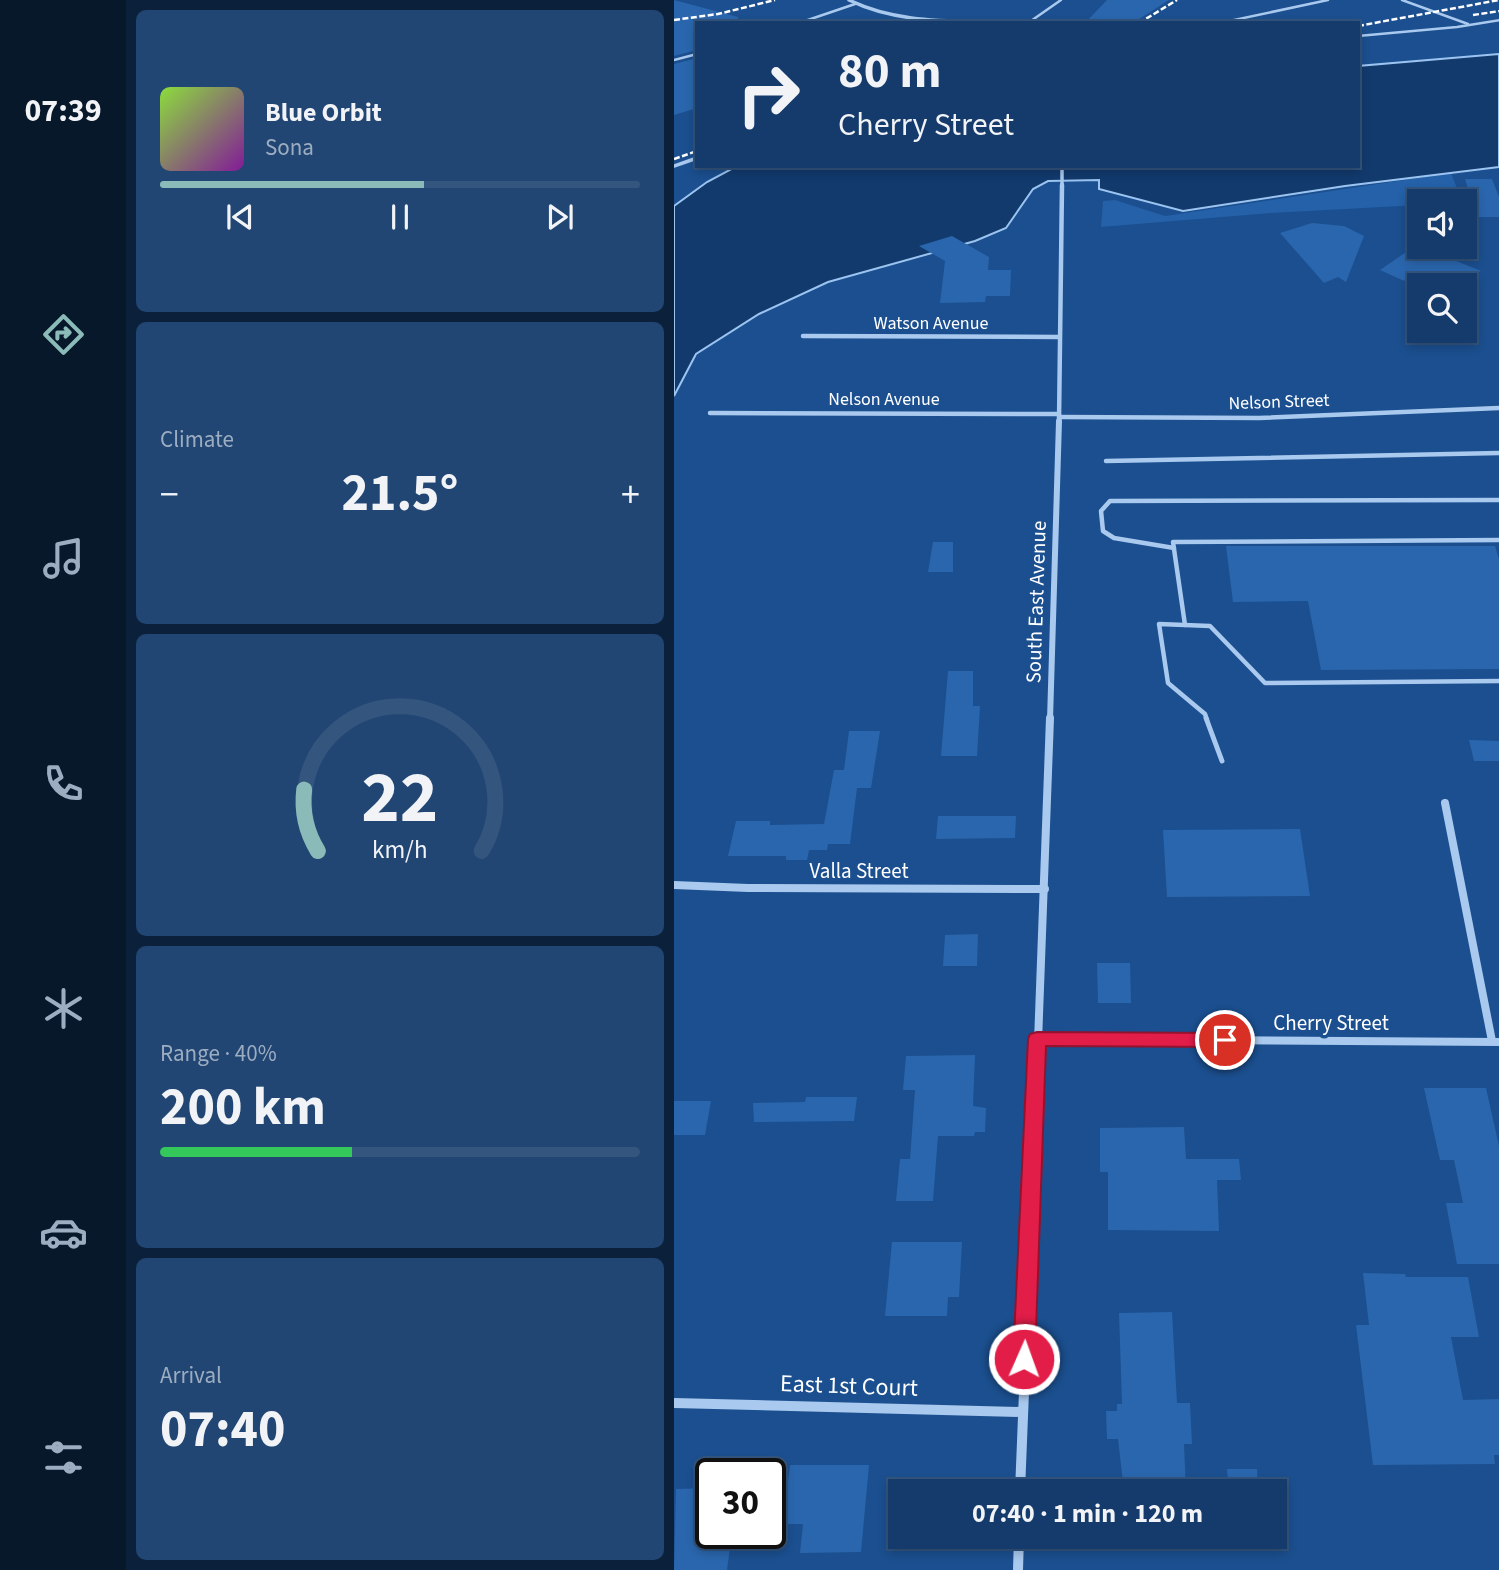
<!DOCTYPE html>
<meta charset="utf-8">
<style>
:root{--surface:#143b6b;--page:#214673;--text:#f1f3f6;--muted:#9dadc1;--line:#33557e;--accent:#8bbbb9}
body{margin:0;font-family:"Source Sans 3",sans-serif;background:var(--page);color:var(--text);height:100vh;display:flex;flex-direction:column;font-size:26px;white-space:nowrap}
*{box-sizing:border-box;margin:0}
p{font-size:23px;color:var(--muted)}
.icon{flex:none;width:38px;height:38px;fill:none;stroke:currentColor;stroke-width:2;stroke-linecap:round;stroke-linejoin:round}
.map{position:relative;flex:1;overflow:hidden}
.sheet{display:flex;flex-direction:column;gap:10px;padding:10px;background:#0b203b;width:548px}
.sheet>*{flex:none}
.hud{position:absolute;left:21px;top:21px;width:665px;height:147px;border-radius:0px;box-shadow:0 4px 10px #0003,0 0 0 2px var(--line);background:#143b6b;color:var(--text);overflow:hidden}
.controls{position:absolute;left:733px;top:189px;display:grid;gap:14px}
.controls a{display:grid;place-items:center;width:70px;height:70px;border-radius:0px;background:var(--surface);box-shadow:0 4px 10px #0003,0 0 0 2px var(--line);font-size:35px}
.speed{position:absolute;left:21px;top:1458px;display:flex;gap:14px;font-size:35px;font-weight:700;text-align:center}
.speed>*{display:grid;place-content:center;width:91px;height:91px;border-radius:50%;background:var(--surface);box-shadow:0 4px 10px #0003,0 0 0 2px var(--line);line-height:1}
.speed .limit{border:4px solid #111;border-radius:10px;background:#fff;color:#111}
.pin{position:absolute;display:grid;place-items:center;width:60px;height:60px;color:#fff;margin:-30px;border:4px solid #fff;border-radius:50%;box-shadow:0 2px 7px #0007}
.me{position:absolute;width:77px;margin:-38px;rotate:2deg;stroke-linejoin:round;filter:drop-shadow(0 0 5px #0008)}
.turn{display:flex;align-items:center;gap:24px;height:147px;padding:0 28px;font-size:32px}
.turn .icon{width:91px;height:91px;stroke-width:2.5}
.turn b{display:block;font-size:49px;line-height:60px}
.big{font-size:52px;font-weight:700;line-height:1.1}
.sheet .widget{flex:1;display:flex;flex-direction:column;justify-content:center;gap:10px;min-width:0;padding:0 24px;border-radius:10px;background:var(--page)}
.sheet .dial{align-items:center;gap:0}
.dial svg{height:182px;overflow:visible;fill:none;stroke:var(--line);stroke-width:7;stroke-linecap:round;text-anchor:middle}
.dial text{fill:var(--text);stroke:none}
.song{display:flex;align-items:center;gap:21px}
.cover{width:84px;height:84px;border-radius:10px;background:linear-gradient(135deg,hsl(90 70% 55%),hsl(290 70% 35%))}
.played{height:7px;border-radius:4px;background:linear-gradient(90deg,var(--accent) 55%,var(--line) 55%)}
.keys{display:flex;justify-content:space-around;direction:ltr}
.heat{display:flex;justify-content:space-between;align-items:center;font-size:38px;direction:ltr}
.charge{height:10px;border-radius:5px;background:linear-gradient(90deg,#34c759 40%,var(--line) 0)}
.trip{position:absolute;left:214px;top:1479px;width:399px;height:70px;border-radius:0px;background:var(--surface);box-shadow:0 4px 10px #0003,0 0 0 2px var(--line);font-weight:700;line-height:70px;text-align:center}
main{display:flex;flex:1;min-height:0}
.tab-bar{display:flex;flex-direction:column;width:126px;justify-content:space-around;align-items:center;background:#08182b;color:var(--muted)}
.tab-bar .icon{width:49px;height:49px}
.tab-bar .active{color:var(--accent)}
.tab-bar b{font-size:32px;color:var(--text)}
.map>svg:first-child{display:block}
.green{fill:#2461a8}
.water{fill:#123a6d;stroke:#9cc4f0;stroke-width:2}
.building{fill:#2a66ad}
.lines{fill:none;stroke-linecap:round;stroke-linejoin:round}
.lane-far2{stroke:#a9c9ee;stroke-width:2.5}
.lane-far1{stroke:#a9c9ee;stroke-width:4.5}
.lane{stroke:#a9c9ee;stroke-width:5}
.street-far4{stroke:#a9c9ee;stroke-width:3.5}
.street-far3{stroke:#a9c9ee;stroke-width:4.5}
.street-far2{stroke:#a9c9ee;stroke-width:6}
.street-far1{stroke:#a9c9ee;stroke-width:8}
.street{stroke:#a9c9ee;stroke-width:10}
.rail{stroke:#fff;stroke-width:2.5;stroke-dasharray:6 2.5;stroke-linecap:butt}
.route{fill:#e11d48;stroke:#92132f;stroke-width:2}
.labels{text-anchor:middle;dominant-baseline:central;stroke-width:7;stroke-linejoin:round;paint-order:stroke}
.far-street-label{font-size:18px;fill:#fff;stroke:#1b4f8f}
.street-label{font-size:21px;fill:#fff;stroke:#1b4f8f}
.near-street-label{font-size:24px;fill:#fff;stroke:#1b4f8f}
</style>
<main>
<nav class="tab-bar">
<b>07:39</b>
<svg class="icon active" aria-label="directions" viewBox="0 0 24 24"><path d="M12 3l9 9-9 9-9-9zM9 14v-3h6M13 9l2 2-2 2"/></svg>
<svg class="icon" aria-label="music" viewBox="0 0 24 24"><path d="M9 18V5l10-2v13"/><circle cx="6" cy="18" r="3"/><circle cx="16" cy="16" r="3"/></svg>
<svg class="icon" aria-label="phone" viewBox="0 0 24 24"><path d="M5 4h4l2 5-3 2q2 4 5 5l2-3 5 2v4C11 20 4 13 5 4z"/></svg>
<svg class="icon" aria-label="climate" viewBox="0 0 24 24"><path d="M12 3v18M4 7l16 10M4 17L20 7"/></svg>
<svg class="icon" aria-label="car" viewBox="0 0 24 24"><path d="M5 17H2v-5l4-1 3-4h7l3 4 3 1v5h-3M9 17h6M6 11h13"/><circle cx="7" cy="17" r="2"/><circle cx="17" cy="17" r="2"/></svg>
<svg class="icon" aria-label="filters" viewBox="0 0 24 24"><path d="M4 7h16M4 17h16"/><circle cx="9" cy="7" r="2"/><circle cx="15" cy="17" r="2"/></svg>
</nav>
<section class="sheet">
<div class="widget">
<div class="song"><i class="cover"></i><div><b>Blue Orbit</b><p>Sona</p></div></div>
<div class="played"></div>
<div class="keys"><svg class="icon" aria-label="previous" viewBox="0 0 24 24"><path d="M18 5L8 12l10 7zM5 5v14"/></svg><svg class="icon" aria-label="pause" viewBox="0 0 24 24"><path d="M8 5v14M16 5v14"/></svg><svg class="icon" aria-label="next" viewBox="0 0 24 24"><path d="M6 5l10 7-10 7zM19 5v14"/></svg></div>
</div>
<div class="widget"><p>Climate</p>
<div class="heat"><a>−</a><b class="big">21.5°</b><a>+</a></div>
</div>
<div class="widget dial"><svg viewBox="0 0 100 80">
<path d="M14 69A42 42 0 1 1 86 69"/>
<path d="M14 69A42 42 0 0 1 8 42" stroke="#8bbbb9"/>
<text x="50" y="56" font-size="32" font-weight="700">22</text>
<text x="50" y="72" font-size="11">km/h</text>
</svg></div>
<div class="widget"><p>Range · 40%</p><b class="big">200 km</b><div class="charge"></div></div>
<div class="widget"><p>Arrival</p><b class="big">07:40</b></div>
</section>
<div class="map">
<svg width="826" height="1570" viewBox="0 0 826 1570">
<rect width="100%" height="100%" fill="#1b4f8f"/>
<!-- green -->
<path class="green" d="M777,173L788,201H746L745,205L597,213L427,227L429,201L441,200L491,216Z"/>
<!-- water -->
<path class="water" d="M825,54V167L671,186L509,211L425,189V180L374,181L359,189L332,228L301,241L154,282L85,314L22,354L0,396V206L33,182L63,166H684V66Z"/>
<!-- building -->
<g class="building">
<path d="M0,0L64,17L63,23H23V50L0,56Z"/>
<path d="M433,0H495L459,23H411Z"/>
<path d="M23,58V108L0,115V64Z"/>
<path d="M791,179H818L825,197V217H803Z"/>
<path d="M638,223L670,226L690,236L672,282L664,277L650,283L606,233Z"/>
<path d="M278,236L315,257L314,270H337L336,296H312L311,302L266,303L271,261L245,246Z"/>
<path d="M735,250L775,258L807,271L780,284L750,285L728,280L706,270Z"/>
<path d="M259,542H279V572H254Z"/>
<path d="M552,546H821L825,559V669L647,670L634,601L559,602Z"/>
<path d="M274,671H299V706H306L303,756H267Z"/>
<path d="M175,731H206L197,788H183L176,844H154L153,850H135L133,860H112V856H54L62,821H96V825L150,824L160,770H170Z"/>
<path d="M795,740L825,741V761H800Z"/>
<path d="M264,816H342L341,838L262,839Z"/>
<path d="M626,829L636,896L493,897L489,830Z"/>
<path d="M304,934L303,966H269L271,935Z"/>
<path d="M423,963H456L457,1003H424Z"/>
<path d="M301,1055L299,1106L312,1108L311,1132H301L300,1136H264L259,1201H222L226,1159H236L241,1090H229L232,1056Z"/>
<path d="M750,1088H812L825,1146V1264H783L772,1203H789L780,1160H766Z"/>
<path d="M132,1097H183L180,1121L80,1122L79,1103L131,1102Z"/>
<path d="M0,1101H37L31,1135H0Z"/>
<path d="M510,1127L512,1159H565L567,1180H543L545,1231L434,1230V1172H426V1128Z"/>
<path d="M218,1242H288L285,1297H274L273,1316H211Z"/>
<path d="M689,1273L731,1274L732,1277H794L805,1337H777L789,1400L825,1399V1455H820L821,1464L699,1465L682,1325H695Z"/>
<path d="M498,1312L503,1403H516L518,1444H510L512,1491H450L444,1439H433L432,1411H443V1404H448L445,1313Z"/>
<path d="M116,1465H195L187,1552L126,1553L129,1524H109Z"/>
<path d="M553,1469H583L584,1491H555Z"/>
<path d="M37,1488V1533H58L53,1570H0L2,1489Z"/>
</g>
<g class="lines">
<!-- lane-far2 -->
<g class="lane-far2">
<path d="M728,0L794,24"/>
<path d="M125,23L181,4"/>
<path d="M354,23L387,0"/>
<path d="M546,23L654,0"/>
<path d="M684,36L783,27L826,20"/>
<path d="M0,60L23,54"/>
</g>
<!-- lane-far1 -->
<g class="lane-far1">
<path d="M432,461L826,453"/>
<path d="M500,548L440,538L429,531L427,511L436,501L826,500"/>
<path d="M511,625L499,542L826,540"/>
<path d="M533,720L531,714L494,683L485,624L536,626L591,683L826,681"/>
</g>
<!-- lane -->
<path class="lane" d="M532,718L548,761"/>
<!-- street-far4 -->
<g class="street-far4">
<path d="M175,0C225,25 284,20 338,23"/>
<path d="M0,166L23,158"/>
<path d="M388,187V166"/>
</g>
<!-- street-far3 -->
<g class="street-far3">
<path d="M129,336L385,337"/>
<path d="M36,413L385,414"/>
<path d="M385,417L585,418L826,408"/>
<path d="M385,422L388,185"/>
</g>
<!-- street-far2 -->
<path class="street-far2" d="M376,720L385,421"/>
<!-- street-far1 -->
<g class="street-far1">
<path d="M771,803L818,1041"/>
<path d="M0,885L74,888L371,889"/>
<path d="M363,1039L826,1042"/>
<path d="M362,1096L376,718"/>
</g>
<!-- street -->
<g class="street">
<path d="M0,1403L348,1412"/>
<path d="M346,1491L362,1094"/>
<path d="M344,1570L345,1536"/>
</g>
<!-- rail -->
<g class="rail">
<path d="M799,15L826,11"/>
<path d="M0,20L44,14L101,0"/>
<path d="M465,23L503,0"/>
<path d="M684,26L825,0"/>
<path d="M0,159L23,151"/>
</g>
</g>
<!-- route -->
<path class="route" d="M363,1032L551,1033L557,1035L560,1040L557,1045L551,1047L372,1046L361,1359L358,1365L350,1368L342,1365L339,1359L354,1039L356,1034Z"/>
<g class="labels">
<!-- far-street labels -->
<g class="far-street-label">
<text x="257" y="323">Watson Avenue</text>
<text x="210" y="399">Nelson Avenue</text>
<text transform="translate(605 402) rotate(-2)">Nelson Street</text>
</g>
<!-- street labels -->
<g class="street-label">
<text transform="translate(362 602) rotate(-88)">South East Avenue</text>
<text x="185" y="871">Valla Street</text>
<text x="657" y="1023">Cherry Street</text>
</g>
<!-- near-street labels -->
<g class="near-street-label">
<text transform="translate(175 1386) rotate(2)">East 1st Court</text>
</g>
</g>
</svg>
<div class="controls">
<a><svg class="icon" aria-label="sound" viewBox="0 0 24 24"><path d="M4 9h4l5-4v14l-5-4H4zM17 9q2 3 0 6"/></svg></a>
<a><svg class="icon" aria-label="search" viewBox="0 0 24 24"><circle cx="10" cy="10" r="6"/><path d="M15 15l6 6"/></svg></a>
</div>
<div class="speed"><div class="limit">30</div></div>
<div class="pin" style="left:551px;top:1040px;background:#d93025"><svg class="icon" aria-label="arrive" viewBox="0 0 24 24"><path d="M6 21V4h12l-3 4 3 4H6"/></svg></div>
<svg class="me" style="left:350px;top:1359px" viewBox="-20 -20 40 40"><circle r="17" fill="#e11d48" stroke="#fff" stroke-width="3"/><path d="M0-11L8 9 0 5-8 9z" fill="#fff"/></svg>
<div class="trip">07:40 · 1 min · 120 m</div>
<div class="hud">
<div class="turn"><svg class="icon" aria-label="right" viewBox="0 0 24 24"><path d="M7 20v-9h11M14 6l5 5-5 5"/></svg><div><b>80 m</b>Cherry Street</div></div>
</div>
</div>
</main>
